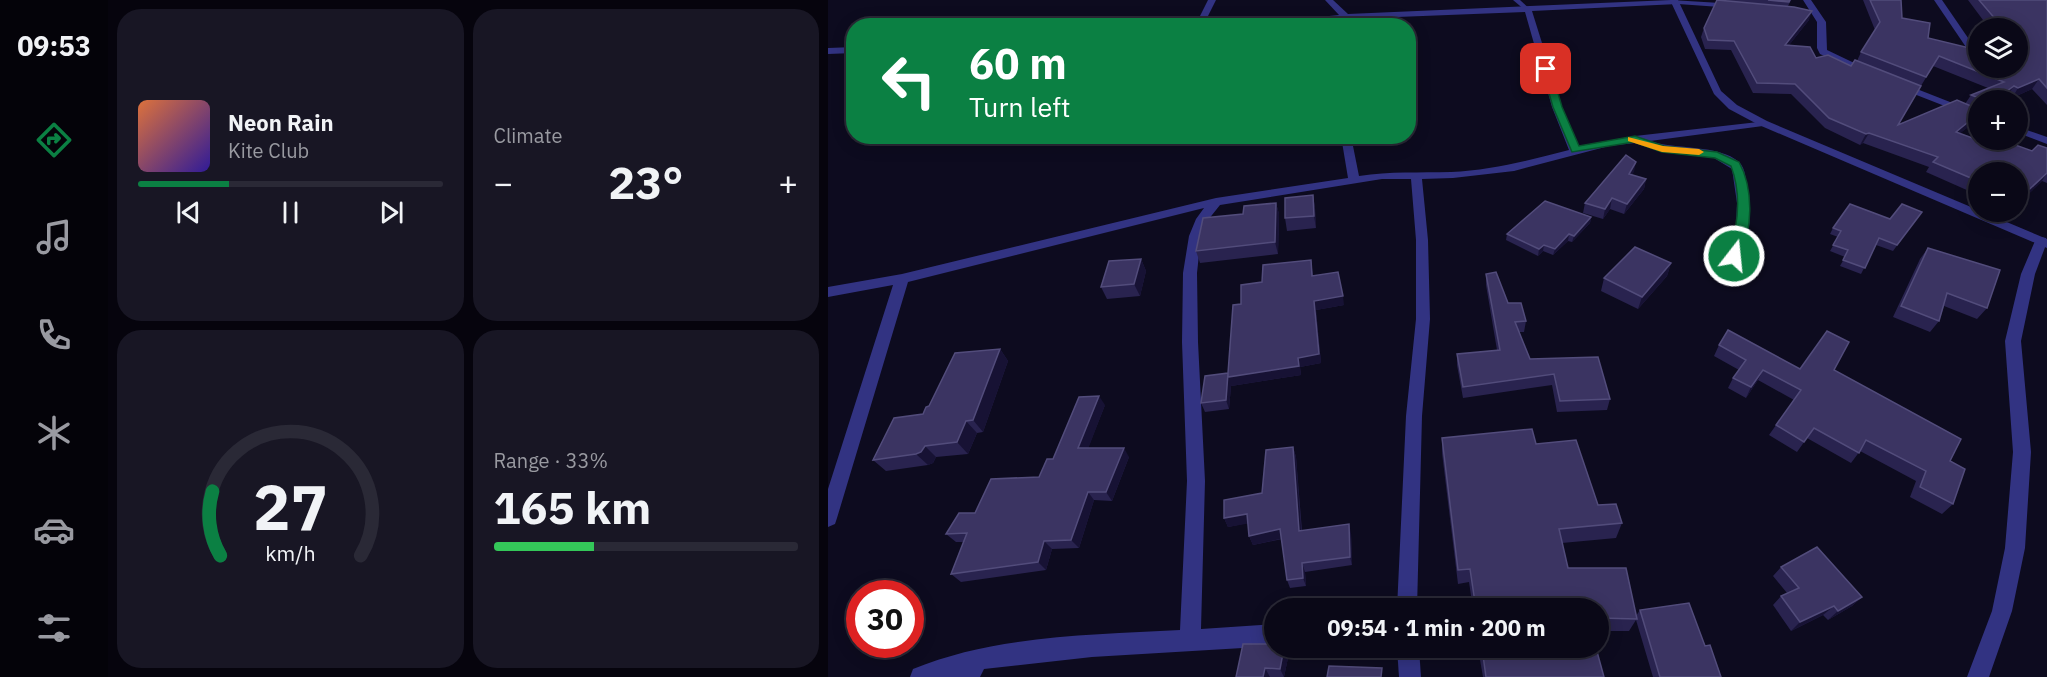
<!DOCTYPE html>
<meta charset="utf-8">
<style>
:root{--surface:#0a0817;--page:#181624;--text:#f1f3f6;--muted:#999aa1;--line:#2a2936;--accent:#0b8043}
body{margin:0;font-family:"IBM Plex Sans",sans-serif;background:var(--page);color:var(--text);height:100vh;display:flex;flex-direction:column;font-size:22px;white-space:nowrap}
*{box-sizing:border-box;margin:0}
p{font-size:20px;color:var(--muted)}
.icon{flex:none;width:33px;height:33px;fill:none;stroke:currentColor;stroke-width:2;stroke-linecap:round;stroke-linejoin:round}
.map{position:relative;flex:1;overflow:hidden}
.details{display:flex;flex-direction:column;gap:9px;padding:9px;background:#06040d;width:720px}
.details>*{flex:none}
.banner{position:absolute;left:18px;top:18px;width:570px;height:126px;border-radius:24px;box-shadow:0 3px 15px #0003,0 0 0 2px var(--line);background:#0b8043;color:#fff;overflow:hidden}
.buttons{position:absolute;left:1140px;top:18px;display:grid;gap:12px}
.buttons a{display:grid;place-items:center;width:60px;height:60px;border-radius:50%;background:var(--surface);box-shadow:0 3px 15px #0003,0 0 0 2px var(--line);font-size:30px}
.speed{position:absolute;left:18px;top:580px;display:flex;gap:12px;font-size:30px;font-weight:700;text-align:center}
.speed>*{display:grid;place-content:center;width:78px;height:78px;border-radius:50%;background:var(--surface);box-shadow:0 3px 15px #0003,0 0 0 2px var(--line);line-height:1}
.speed .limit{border:9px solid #d22;background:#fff;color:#111}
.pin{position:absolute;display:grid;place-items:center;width:51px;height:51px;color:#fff;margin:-26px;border-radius:12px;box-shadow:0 3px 9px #0006}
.me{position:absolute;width:66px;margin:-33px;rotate:16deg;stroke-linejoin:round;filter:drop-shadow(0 0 4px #0008)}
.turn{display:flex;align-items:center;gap:21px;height:126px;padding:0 24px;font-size:27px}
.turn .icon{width:78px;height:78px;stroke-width:2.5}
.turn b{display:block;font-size:42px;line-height:51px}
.big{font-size:45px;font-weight:800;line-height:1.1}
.details .widget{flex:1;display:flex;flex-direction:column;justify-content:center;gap:9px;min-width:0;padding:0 21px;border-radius:24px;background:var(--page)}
.details .dial{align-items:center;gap:0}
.dial svg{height:156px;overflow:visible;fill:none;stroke:var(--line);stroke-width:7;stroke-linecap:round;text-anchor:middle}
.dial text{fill:var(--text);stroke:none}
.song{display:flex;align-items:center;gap:18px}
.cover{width:72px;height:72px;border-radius:9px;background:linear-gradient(135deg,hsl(20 70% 55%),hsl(250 70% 35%))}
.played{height:6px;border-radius:3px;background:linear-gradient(90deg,var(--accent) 30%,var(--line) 30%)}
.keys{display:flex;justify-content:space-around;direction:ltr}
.heat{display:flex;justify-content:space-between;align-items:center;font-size:33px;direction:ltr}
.charge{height:9px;border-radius:4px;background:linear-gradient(90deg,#34c759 33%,var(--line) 0)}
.details .tiles{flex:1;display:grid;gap:9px;grid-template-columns:repeat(2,1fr)}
.trip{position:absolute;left:436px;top:598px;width:345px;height:60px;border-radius:30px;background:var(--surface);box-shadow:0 3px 15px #0003,0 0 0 2px var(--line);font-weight:800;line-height:60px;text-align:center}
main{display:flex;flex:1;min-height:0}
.menu{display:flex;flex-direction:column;width:108px;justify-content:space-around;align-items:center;background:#040309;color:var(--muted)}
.menu .icon{width:42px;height:42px}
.menu .current{color:var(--accent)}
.menu b{font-size:27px;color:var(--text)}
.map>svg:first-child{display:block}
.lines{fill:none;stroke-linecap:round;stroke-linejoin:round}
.service{fill:#323382;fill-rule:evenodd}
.minor{fill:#323382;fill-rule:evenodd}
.tertiary{fill:#323382;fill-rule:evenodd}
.wall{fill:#29234f;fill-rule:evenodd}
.shaded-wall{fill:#171234}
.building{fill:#3b3462;stroke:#524c7b;stroke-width:1.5}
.route{fill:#0b8043;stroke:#07532c;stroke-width:1.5}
.slow{fill:#f59e0b}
</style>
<main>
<nav class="menu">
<b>09:53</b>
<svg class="icon current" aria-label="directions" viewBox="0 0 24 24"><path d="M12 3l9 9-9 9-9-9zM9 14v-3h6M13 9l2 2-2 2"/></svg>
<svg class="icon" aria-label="music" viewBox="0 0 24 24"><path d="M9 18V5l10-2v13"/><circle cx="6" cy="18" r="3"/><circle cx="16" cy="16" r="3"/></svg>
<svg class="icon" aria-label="phone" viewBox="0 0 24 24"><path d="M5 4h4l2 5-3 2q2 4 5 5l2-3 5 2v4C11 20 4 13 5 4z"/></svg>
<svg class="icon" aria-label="climate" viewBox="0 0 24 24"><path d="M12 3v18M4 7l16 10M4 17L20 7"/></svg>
<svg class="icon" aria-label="car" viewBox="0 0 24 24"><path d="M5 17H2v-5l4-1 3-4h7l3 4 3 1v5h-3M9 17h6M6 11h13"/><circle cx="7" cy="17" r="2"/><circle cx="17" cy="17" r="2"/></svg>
<svg class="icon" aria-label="filters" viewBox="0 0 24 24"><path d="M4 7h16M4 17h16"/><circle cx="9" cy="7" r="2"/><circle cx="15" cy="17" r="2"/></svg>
</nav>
<section class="details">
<div class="tiles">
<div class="widget">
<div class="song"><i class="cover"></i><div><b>Neon Rain</b><p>Kite Club</p></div></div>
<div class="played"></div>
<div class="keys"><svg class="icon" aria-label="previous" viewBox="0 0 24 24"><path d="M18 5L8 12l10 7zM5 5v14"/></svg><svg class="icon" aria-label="pause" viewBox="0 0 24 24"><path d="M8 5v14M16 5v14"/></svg><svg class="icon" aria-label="next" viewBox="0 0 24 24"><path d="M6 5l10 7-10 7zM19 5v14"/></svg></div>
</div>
<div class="widget"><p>Climate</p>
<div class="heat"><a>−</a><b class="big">23°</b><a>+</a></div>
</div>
<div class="widget dial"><svg viewBox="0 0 100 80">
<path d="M14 69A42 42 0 1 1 86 69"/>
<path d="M14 69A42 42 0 0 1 10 36" stroke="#0b8043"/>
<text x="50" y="56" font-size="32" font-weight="700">27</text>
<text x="50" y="72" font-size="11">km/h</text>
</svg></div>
<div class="widget"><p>Range · 33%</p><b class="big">165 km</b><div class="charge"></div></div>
</div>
</section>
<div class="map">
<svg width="1219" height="677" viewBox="0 0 1219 677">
<rect width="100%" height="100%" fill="#0d0b1f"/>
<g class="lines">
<!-- service -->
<path class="service" d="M685,0H692L703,10L698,11Z"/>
<!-- minor -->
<g class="minor">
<path d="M380,0H388L375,26H367Z"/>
<path d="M497,0H505L520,14L843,0L909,4V8H906L850,4L704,11L734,107L751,147L807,136L939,121V125L935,126L822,141C847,150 891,144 911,162C918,168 918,183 919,192C922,208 923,227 918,243C914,253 910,279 899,283L892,278L908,234L909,203L904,169L886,158L834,152L807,143L781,146L686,171L625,178L594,179L600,240L602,319L594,416L589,609H569L578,416L588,319V240L583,179H554L392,205L380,220L373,236L369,273L370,342L377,481L373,629L447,624V646L264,657L156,669L152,677H82L85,669C167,635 264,635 352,630L359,481L354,342L355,273L361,236L368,219L376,208L80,282L9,518L7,524L0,527V489L65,285L0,297V287L74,274L388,198L520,178L513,136H523L531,176C562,171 592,173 623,172C664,170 702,160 741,150L724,107L697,12L518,19L445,26H404L511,15Z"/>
<path d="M975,0H983L998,22L999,50L1043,71V75H1037L992,54L989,48V22Z"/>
<path d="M1106,0H1114L1149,51L1148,53H1142Z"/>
<path d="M26,47V53L0,54V48Z"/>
<path d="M1071,82L1150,113V119L1068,87L1066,85Z"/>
<path d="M1190,127L1219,137V144L1190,133Z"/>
<path d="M1213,237L1218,238L1219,242L1207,274L1193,341L1203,452L1197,548L1184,611L1161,677H1139L1164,611L1177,548L1185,452L1177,341L1193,274L1207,241Z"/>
<path d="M569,648H591L593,677H571Z"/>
</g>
<!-- tertiary -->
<path class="tertiary" d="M842,0H850L893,91L909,105L939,121L1219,239V248L931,125L901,109L886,94Z"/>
</g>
<!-- wall -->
<g class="wall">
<path d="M891,0H963L960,6L981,20L961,45L988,58L1023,66L1029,61L1033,52L1047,30L1035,0H1073L1074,18L1100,38L1190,68V28H1161L1140,0H1219V105L1204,89L1184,98L1179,96L1173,100H1150V117L1148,121L1132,133L1174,149L1204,151L1219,148V183L1214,181L1190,204V172H1150V195L1098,172L1101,167L1035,143L1032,145L997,128L963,94L925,93L903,50L877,49L873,37L876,28ZM1105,66L1160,88L1143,95L1137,104L1070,124Z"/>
<path d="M808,162L804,175L818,179L816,189L796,214L782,209L775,219L755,213L757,203Z"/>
<path d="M485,195L487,208L488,228L459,231L457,218Z"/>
<path d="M448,203L451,214L450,254L372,263L368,251L415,214Z"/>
<path d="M763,217L762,223L744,242L740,241L725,255L715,251L710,256L678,240L679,234Z"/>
<path d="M1089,218L1065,251L1048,245L1033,274L1012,266L1017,257L1002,251L1010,237L1002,234L1005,228L1062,219Z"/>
<path d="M1100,248L1159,308L1149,319L1116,306L1111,321L1102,332L1065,317L1092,259Z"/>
<path d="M313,259L318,271L312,296L279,299L273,287Z"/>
<path d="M483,260L485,276L516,305L488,310L493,363L472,367L473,375L403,386L401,409L377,412L373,403L400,373L413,304L434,282Z"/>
<path d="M843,263L839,276L810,309L773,291L776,278Z"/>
<path d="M658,274L680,303L698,321L696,332H691L702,359L782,399L779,410L729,412L724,385L635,398L629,365V354L669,350L658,285Z"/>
<path d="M891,345L972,369L1006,370L1122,461L1125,504L1114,514L1082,497L1088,481L1032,451L1023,463L979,438L969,452L941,435L966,400L930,380L918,398L900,388L905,378L911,370L886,356Z"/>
<path d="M172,349L180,361L155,432L149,433L140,454L108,457L105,463L100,465L58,471L45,460L95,414L101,406Z"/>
<path d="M277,405L260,448L301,457L284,501L266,500L251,548L224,549L218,570L133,582L123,574L136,542H128L118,534L147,513L211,477L225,459Z"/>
<path d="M614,438L708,444L770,505L794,523L788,538L734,543L740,568L808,616L812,610L877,646L893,677H825L808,620L801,631H771V609H645L641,582L630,584L614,453Z"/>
<path d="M465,447L468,457L474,531L523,533L524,565L477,572L478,586L462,588L459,580L454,539L425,545L421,536L420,523L400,527L396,518L434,493Z"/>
<path d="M953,567L1034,597L1024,606L1000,620L995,615L963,631L945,605L953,596L959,593L945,576Z"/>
<path d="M650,648H768L776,677H655Z"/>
<path d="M461,653L456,677H408Z"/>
</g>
<!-- shaded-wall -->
<g class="shaded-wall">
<path d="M984,11L981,20L954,54L957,45Z"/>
<path d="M1211,79L1204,89L1184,98L1190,88Z"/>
<path d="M1186,86L1179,96L1173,100H1167Z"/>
<path d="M1150,114V117L1148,121L1121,142L1128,132Z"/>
<path d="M1041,133L1035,143L1032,145L1038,134Z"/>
<path d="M808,162L806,172L798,184L801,174Z"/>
<path d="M1219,173L1214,181L1190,204V202L1192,198Z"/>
<path d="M818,179L816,189L796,214L799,204Z"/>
<path d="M485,195L487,208L488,228L486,216Z"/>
<path d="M784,198L782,209L775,219L777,209Z"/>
<path d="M448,203L451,214L450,254L447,242Z"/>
<path d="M763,217L762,223L744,242L746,236Z"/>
<path d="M741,234L740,241L725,255L727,249Z"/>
<path d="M716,245L715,251L710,256L711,249Z"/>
<path d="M313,259L318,271L312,296L306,284Z"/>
<path d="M843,263L839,276L810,309L814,297Z"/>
<path d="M515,296L516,305L488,310L493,363L472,367L473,375L403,386L401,409L398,400L400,373L470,358L486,301Z"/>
<path d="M172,349L180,361L155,432L145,420Z"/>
<path d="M935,370L930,380L918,398L923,387Z"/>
<path d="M271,396L277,405L257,457L250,448Z"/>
<path d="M138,421L149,433L140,454L129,442Z"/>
<path d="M97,446L108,457L105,463L100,465L88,454Z"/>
<path d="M465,447L468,457L474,540L471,531Z"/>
<path d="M296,448L301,457L284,501L278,492Z"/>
<path d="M260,492L266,500L251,548L243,540Z"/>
<path d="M419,514L423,523L400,527L396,518Z"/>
<path d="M521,524L523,533L524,565L522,557Z"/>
<path d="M452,529L456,538L425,545L421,536Z"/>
<path d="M216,541L224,549L218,570L210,562Z"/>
<path d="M474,563L477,572L478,586L475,578Z"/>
<path d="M1034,597L1024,606L1000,620L1010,611Z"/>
<path d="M1006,606L995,615L963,631L972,622Z"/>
<path d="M456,648H458L461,653L456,677L452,669Z"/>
<path d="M437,668L442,677H435Z"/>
</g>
<!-- building -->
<g class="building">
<path d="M889,0L966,7L984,11L957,45L982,47L988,58L1000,55L1023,66L1027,60L1093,86L1070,125L1129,100L1150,109V114L1128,132L1174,149L1182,143L1204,151L1210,145L1219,148V173L1192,198L1190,197V172H1150V181L1105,162L1110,157L1041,133L1038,134L1001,118L967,84L929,83L906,41L880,40L876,28Z"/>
<path d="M940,0H962L961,2Z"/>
<path d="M1042,0H1073L1074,18L1102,23L1100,38L1150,50V68H1190V49H1196L1190,43V28H1175L1151,0H1219V88L1211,79L1190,88L1186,86L1167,100H1156L1143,95L1176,82L1111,56L1098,77L1033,52L1052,22Z"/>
<path d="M798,155L808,162L801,174L818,179L799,204L784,198L777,209L757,203Z"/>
<path d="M485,195L486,216L457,218V198Z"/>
<path d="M717,201L763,217L746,236L741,234L727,249L716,245L711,249L679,234Z"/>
<path d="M448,203L447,242L368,251L375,218L415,214L416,206Z"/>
<path d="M1022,204L1062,219L1074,204L1094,212L1069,245L1051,238L1037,268L1015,260L1020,250L1005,245L1013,231L1005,228Z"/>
<path d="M807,247L843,263L814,297L776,278Z"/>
<path d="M1100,248L1172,270L1159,308L1119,293L1111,321L1073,306Z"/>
<path d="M313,259L306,284L273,287L281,261Z"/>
<path d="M483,260L484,276L510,272L515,296L486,301L491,354L470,358L471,366L400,377V373L398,400L373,403L377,376L400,373L405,305L413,304V285L434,282L435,265Z"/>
<path d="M668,272L680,303H693L698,321L687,322L702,359L770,357L782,399L732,401L726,374L635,387L629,354L672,350L658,274Z"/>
<path d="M900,330L972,369L999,331L1021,342L1006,370L1133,439L1122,461L1137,469L1125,504L1092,487L1098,471L1038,440L1031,453L986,428L976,442L948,425L973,390L935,370L923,387L905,378L918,360L891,345Z"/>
<path d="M172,349L145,420L138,421L129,442L97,446L93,452L88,454L45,460L66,418L95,414L98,407L101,406L127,353Z"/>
<path d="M271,396L250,448H296L278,492H260L243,540L216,541L210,562L123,574L139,533L118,534L131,513H147L163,479L211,477L219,459H225L251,397Z"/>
<path d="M704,429L708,444L748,440L770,505L788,504L794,523L731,529L740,568H798L809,619L771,618V609H648L642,569L630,570L614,438Z"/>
<path d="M465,447L471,531L521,524L522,557L474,563L475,578L459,580L452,529L421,536L419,514L396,518V500L434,493L438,450Z"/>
<path d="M989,547L1034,597L1010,611L1006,606L972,622L953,596L971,588L953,567Z"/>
<path d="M861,603L877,646L882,645L893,677H832L812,610Z"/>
<path d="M415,644H447V648H456L452,669L437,668L435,677H408Z"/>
<path d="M654,648H768L776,677H658Z"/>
<path d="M501,666L554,668L553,677H499Z"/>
</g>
<!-- route -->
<path class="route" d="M718,66L723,69L734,107L751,146L807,136L836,146L889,152L911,162C926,189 925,232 910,259H902L900,256C910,227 914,195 903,166L887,158L834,152L806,142L744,152L725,107L714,69Z"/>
<!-- slow -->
<path class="slow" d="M800,137L835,146L871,149L876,152L871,155L834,152L800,141Z"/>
</svg>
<div class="buttons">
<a><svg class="icon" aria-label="layers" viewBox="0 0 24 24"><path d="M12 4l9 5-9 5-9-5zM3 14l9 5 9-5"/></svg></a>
<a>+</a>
<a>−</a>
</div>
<div class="speed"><div class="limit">30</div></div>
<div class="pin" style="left:718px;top:69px;background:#d93025"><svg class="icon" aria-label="arrive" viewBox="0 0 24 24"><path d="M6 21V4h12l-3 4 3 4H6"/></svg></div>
<svg class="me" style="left:906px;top:256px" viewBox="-20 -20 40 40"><circle r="17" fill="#0b8043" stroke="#fff" stroke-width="3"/><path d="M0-11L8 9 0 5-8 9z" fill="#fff"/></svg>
<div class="trip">09:54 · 1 min · 200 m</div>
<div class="banner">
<div class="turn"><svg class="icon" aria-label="left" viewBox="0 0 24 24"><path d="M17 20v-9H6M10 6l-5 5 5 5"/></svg><div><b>60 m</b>Turn left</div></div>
</div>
</div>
</main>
